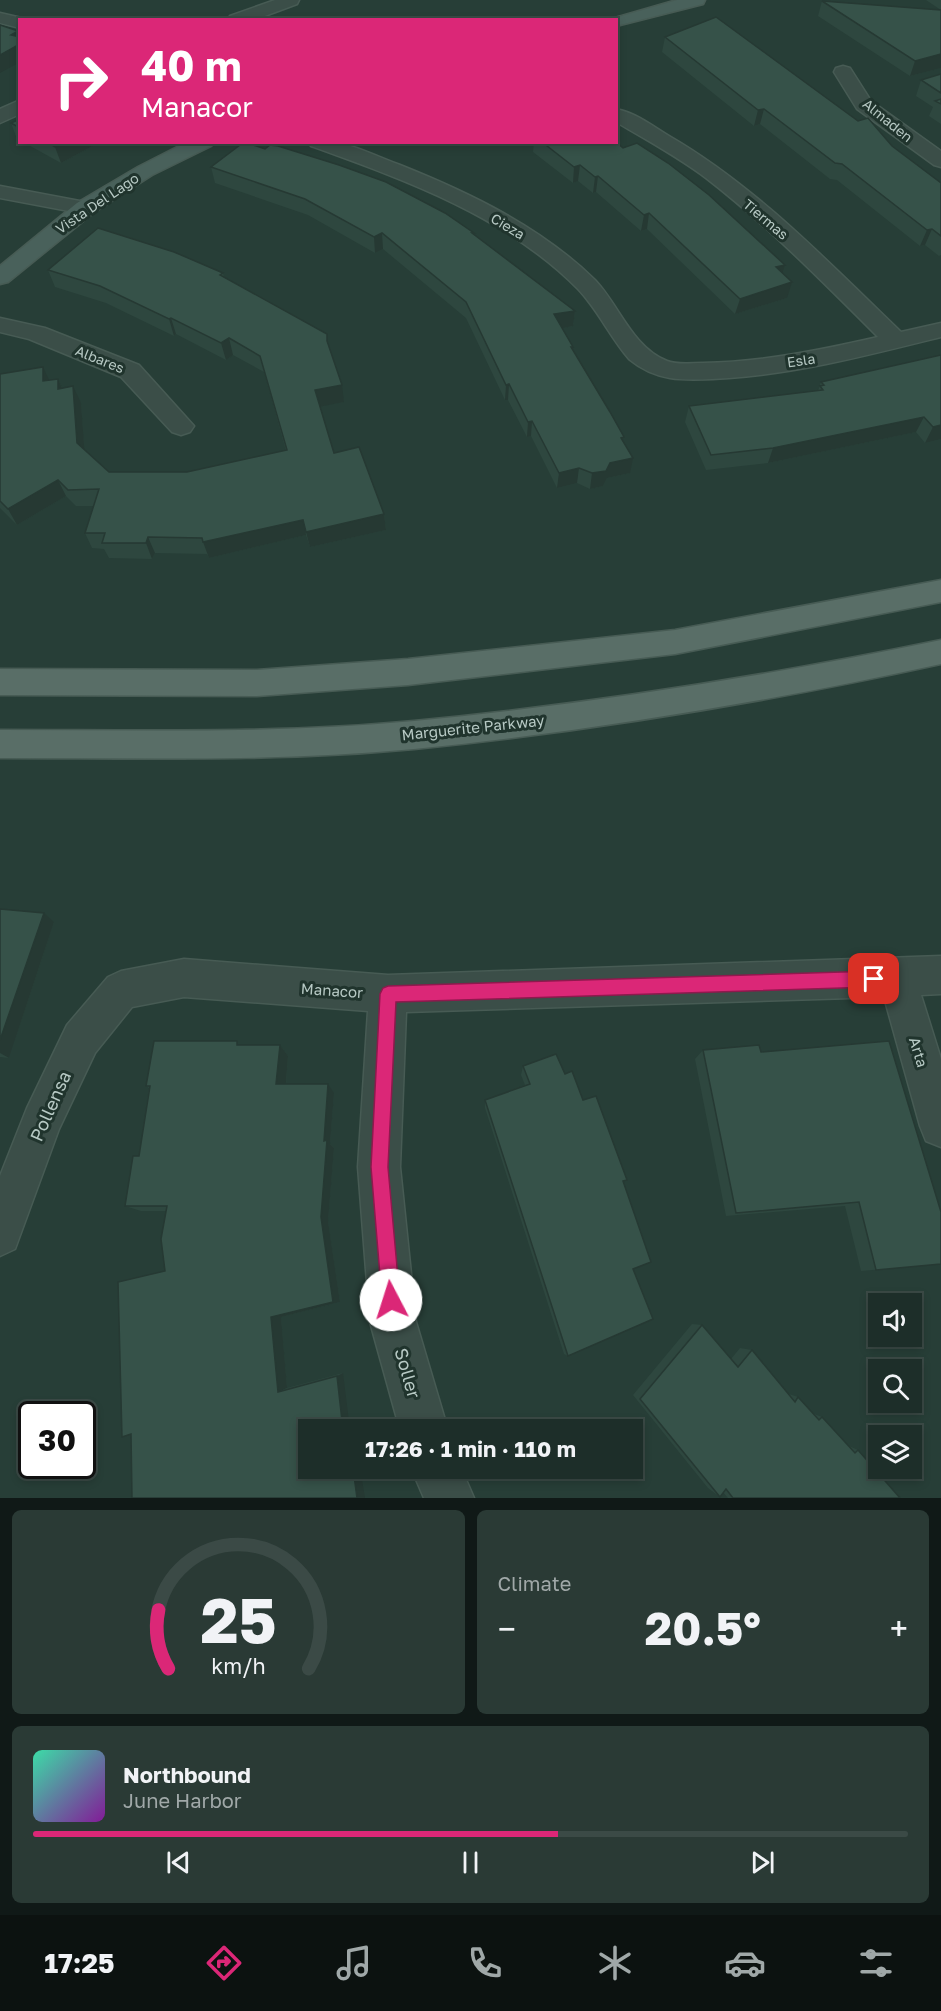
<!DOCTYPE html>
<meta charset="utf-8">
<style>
:root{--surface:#1d2e29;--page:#2a3a35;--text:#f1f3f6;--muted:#a0a8a8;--line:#3b4a46;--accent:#db2777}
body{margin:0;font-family:"Golos Text",sans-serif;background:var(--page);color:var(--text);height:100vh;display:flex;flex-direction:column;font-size:22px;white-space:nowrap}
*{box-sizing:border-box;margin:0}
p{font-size:20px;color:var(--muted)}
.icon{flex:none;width:33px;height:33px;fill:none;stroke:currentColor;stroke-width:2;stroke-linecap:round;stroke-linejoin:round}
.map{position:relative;height:1498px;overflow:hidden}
.sheet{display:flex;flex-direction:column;gap:12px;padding:12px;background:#101917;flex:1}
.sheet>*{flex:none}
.hud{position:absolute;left:18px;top:18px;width:600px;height:126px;border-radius:0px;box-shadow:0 3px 9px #0003,0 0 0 2px var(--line);background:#db2777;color:#fff;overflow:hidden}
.fabs{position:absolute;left:868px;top:1293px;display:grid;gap:12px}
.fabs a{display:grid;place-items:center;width:54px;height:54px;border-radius:0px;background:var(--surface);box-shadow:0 3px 9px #0003,0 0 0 2px var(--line);font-size:30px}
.speed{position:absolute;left:18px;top:1401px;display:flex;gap:12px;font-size:30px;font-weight:700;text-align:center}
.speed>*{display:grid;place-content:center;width:78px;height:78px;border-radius:50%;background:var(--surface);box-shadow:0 3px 9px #0003,0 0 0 2px var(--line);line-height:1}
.speed .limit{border:3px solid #111;border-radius:9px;background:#fff;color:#111}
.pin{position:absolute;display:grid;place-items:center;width:51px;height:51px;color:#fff;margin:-26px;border-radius:12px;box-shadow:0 3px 9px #0006}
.me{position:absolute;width:66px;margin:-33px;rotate:355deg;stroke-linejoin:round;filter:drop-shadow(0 0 4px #0008)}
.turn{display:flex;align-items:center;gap:21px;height:126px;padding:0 24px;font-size:27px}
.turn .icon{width:78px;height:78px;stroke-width:2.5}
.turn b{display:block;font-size:42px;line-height:51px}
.big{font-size:45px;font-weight:700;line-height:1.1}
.sheet .tile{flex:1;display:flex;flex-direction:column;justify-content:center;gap:9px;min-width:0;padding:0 21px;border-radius:9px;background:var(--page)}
.sheet .dial{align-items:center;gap:0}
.dial svg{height:156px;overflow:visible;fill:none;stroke:var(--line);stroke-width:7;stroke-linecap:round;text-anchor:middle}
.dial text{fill:var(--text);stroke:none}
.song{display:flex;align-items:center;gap:18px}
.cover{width:72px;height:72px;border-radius:9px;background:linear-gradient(135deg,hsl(160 70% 55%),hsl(290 70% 35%))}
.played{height:6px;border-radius:3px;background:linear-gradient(90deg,var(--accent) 60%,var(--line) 60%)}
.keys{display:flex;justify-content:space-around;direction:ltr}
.heat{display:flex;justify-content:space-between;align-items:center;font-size:33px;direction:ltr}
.sheet .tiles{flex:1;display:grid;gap:12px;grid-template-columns:1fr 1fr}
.tile:last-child{grid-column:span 2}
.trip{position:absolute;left:298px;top:1419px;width:345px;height:60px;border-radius:0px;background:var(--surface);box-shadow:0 3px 9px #0003,0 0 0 2px var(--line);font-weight:700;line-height:60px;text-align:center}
.tab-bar{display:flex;height:96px;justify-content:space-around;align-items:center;background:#0c1210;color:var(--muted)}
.tab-bar .icon{width:42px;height:42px}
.tab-bar .on{color:var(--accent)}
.tab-bar b{font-size:27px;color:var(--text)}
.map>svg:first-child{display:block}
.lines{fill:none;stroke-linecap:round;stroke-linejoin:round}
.street-casing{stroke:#475b54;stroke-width:3}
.secondary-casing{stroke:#475b54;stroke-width:3}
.primary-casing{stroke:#475b54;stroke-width:3}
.street{fill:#3b4e48;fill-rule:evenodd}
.secondary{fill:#49615b;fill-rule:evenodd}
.primary{fill:#596e67;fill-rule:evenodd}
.wall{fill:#2e473f}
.shaded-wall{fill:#263933}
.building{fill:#365249;stroke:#263933;stroke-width:1.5}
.route{fill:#db2777;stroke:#8e194d;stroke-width:1.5}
.labels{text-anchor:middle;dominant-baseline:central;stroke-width:6;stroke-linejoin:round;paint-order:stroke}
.far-street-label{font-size:14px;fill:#b7c9c4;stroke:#20342d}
.street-label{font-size:15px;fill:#b7c9c4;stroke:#20342d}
.near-street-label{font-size:18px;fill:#b7c9c4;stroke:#20342d}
</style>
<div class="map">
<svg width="941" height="1498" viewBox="0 0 941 1498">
<rect width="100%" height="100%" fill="#273e37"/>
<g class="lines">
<!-- street casing -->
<g class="street-casing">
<g id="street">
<path d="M275,0H299L297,4L254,20H228L230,16Z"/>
<path d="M0,13L26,19V20H20V28L0,23Z"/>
<path d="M843,66L850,68L871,101L941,151V167L934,165L857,109L834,72L836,68Z"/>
<path d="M20,100V114L0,123V109Z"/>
<path d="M620,110C637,114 654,127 669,136C757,187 828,262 901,332L941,323V337C872,354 801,373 729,378C710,379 689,381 670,378C654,375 641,369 629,359C610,337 598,310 578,289C506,216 405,180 311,146L308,142C318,142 330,141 340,143C360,148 381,158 400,165C470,193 541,227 595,280C619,305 632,347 667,361C677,365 691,363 703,363C762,362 821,350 878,337C823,282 768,226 706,178C678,157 647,140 616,122V111Z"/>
<path d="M0,186L85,202L93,203L96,208L93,213L85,214L0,198Z"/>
<path d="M0,318L45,328L139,365L194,426L190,432L181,435L172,432L121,377L29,339L0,332Z"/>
<path d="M941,956V994L921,995L941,1059V1147L926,1141L920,1126L884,997L406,1012L400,1167L416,1322L448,1430H400L370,1322L358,1167L368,1011L184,997L132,1007L95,1053L59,1129L15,1249L0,1256V1176L27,1108L67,1025L108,977L121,971L184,959L388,975Z"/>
<path d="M411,1468H461L474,1498H424Z"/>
</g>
</g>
<!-- secondary casing -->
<g class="secondary-casing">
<g id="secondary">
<path d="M677,0H705L703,4L616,26V20H608Z"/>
<path d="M187,142H214L211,146L152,175L93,213L8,282L0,284V266L77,203L138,167Z"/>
</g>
</g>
<!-- primary casing -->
<g class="primary-casing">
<g id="primary">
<path d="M941,580V602L675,654L408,685L257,696L0,695V669L257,670L408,659L675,630Z"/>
<path d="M941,640V664C767,702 591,731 414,749C277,762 138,758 0,758V730C138,730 277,734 414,721C591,704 767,676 941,640Z"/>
</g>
</g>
<!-- street -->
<use href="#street" class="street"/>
<!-- secondary -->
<use href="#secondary" class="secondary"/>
<!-- primary -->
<use href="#primary" class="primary"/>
</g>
<!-- wall -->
<g class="wall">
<path d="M926,0H941V68L910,76L818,16L822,1L941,10Z"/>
<path d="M665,37L892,146L941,183V255L939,256L925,245L920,246L837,180L830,179L760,124L754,126L662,52Z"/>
<path d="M941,74V124L929,116L933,107L916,96L921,80Z"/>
<path d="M20,119V140L17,139L11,123Z"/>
<path d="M23,142H100L61,163Z"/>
<path d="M534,142H616L782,273L787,298L735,314L647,229L641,231L596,192L593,193L578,181L573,183L533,152Z"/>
<path d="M211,167L474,233V235L575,311L573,326L562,328L573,351L623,442L630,473L607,478L603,486L590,489L577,483L557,488L531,436L527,437L508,400H505L466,318L383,249L375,253L308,215L215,183Z"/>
<path d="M48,270L223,273L224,278L329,346L344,402L320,406L334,453L384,514L386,530L310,547L306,535L209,558L207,554L155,553L152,559L109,558L104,549L92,548L85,533L94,506H76L66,496L17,525L0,508V374L49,380L58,379L62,388L81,403L84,449L109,472H187L286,451L264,372L233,355L226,360L176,334L174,336L106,303L55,287Z"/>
<path d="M941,355V439L925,443L916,432L768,463L706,470L685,422L689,406L818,391L821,382Z"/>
<path d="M0,909L54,922L9,1058L0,1057Z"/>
<path d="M240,1045H280L288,1056L286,1084L334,1093L330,1144L334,1148L328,1221L340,1302L281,1317L287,1388L343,1373L309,1430L165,1271L166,1211H141L125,1206L139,1156L149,1088L146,1086Z"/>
<path d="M703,1050L761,1052L941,1264L861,1271L845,1206L726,1216L695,1059Z"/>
<path d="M523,1066L565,1074L583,1100L623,1183L633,1269L568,1356L564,1354L485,1108V1100L525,1085L521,1075Z"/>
<path d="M692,1324L702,1325L731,1359L740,1348L752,1350L789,1394L798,1397L814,1414L822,1417L849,1446L858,1450L900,1498H728L723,1492L720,1497L708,1488L633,1395Z"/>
</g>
<!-- shaded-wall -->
<g class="shaded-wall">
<path d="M18,31L20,35V62L0,73V55L11,35Z"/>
<path d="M941,54V68L910,76L915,61Z"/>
<path d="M764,109L760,124L754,126L758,110Z"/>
<path d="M64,142H100L61,163L55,147Z"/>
<path d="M580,165L578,181L573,183L574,167Z"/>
<path d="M598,176L596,192L593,193L595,177Z"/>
<path d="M649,213L647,229L641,231L644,215Z"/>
<path d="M932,229L925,245L920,246L927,230Z"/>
<path d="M382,233L383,249L375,253L374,237Z"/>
<path d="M785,265L780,280L776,267Z"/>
<path d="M792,282L787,298L735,314L740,299Z"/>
<path d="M575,311L573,326L553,330L554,314Z"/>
<path d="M171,318L176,334L174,336L169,319Z"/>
<path d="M229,338L233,355L226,360L221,343Z"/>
<path d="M43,367L51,384L43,381Z"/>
<path d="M58,379L65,395L58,389Z"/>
<path d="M509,384L508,400H505L506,385Z"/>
<path d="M342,385L344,402L318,407L315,390Z"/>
<path d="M73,386L81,403L85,459L77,443Z"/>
<path d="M924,417L916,432L768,463L773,448Z"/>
<path d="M532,421L531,436L527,437L528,422Z"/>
<path d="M941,425V439L925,443L933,427Z"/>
<path d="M633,458L630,473L607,478L603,486L590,489L592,473L610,463Z"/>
<path d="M579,468L577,483L557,488L559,473Z"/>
<path d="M58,480L66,496L17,525L8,509Z"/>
<path d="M384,514L386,530L310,547L306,532Z"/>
<path d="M303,520L306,535L209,558L203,542Z"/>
<path d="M148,537L155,553L152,559L146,543Z"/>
<path d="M44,913L54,922L9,1058L0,1053V1040Z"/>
<path d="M280,1045L288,1056L285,1094L276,1084Z"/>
<path d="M328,1084L334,1093L330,1144L334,1148L328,1221L340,1302L281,1317L287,1388L278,1392L271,1317L321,1217L324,1141Z"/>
<path d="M343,1373L350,1430H343L337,1376Z"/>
<path d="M353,1468H360L365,1498H357Z"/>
</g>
<!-- building -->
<g class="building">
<path d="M822,1L941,10V54L915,61Z"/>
<path d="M716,17L858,121L868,118L892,146L941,183V236L932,229L927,230L842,164L835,163L764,109L758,110L665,37Z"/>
<path d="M0,25L18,31L11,35L20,37V44L0,55Z"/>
<path d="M941,74V93L921,80Z"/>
<path d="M941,99V104L935,101Z"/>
<path d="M20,119V128L11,123Z"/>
<path d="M47,142H64L55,147Z"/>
<path d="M244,142L265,149L270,145L278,146L339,165L386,182L445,213L474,233H472L575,311L554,314L573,347H571L610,412L624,437L621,438L633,458L610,463L606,471L592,473L579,468L559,473L532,421L528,422L509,384L506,385L466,302L382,233L374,237L305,199L211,167Z"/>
<path d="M542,142H616L623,148L637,143L668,163L709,195L785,265L776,267L792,282L740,299L649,213L644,215L598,176L595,177L580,165L574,167Z"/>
<path d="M98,228L174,252L223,273L220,275L327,334V341L342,385L315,390L334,453L359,447L384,514L306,532L303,520L203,542L202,538L148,537L146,543H102L105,533H85L99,489L68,490L58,480L8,509L0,501V374L43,367V381L58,379V389L73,386L77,443L109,472H187L287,450L260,356L229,338L221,343L171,318L169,319L100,286L48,270Z"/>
<path d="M941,355V425L933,427L924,417L773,448L711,455L689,406L823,390L820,386L824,385L821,382Z"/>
<path d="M0,909L44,913L0,1040Z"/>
<path d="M154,1041H237V1045H280L276,1084H328L324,1141L327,1140L321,1217L333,1302L271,1317L278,1392L337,1376L343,1430H309V1468H353L357,1498H132L131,1434L122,1437L118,1282L165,1271L161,1239L167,1206H125L133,1156H139L150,1086H146Z"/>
<path d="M889,1041L941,1212V1264L876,1270L859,1202L736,1213L703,1050L759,1045L761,1052Z"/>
<path d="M556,1054L565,1074L572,1071L583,1100L596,1096L627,1180L623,1181L651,1262L633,1269L653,1319L568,1356L485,1100L530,1084L523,1066Z"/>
<path d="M702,1325L738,1367L752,1350L795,1402L798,1397L819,1420L822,1417L855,1453L858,1450L900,1498H733L726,1489L720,1497L640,1399Z"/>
</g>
<!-- route -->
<path class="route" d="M874,971L880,974L882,979L880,985L874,987L396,1002L388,1167L400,1300L398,1306L391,1309L385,1306L382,1300L371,1167L380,994L383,988L388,986Z"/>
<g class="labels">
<!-- far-street labels -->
<g class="far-street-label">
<text transform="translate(888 120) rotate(39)">Almaden</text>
<text transform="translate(97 203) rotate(-34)">Vista Del Lago</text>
<text transform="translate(766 219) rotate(40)">Tiermas</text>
<text transform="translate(508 226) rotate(31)">Cieza</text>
<text transform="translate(100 359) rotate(22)">Albares</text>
<text transform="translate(801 360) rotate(-8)">Esla</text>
</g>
<!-- street labels -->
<g class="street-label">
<text transform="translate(473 727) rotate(-6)">Marguerite Parkway</text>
<text transform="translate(332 990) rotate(4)">Manacor</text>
<text transform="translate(919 1052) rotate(73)">Arta</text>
</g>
<!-- near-street labels -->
<g class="near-street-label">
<text transform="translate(50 1106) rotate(-66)">Pollensa</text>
<text transform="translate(408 1373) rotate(74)">Soller</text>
</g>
</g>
</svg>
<div class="fabs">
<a><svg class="icon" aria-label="sound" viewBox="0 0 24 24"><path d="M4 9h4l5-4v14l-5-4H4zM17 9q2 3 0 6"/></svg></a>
<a><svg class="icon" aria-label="search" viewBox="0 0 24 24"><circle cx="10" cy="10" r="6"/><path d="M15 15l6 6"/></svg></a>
<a><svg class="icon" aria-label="layers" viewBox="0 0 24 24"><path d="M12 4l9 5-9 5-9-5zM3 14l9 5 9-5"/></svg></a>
</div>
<div class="speed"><div class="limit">30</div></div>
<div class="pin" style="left:874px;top:979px;background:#d93025"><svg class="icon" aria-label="arrive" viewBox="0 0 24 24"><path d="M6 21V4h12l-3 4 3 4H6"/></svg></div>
<svg class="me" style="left:391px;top:1300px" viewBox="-20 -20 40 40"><circle r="19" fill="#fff"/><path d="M0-13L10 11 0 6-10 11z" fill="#db2777"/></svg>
<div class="trip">17:26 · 1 min · 110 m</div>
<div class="hud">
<div class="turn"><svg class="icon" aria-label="right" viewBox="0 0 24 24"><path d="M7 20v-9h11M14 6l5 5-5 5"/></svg><div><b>40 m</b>Manacor</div></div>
</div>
</div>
<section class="sheet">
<div class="tiles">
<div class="tile dial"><svg viewBox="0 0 100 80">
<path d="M14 69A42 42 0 1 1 86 69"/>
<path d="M14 69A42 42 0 0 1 9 39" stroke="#db2777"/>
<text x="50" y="56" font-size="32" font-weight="700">25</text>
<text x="50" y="72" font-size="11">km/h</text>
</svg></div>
<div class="tile"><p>Climate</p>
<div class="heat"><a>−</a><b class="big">20.5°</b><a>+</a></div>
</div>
<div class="tile">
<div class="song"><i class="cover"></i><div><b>Northbound</b><p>June Harbor</p></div></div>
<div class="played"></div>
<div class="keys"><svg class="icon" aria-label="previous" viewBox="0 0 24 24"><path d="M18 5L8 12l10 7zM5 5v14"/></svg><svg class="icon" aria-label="pause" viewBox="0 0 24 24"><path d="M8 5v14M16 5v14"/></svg><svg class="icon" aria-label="next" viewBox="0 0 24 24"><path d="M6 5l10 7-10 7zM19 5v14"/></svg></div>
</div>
</div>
</section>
<nav class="tab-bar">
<b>17:25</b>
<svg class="icon on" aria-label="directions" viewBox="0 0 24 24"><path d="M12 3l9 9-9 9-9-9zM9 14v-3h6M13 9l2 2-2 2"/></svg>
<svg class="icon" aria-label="music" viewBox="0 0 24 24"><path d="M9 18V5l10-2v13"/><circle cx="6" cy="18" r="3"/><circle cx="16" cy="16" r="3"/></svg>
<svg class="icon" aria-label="phone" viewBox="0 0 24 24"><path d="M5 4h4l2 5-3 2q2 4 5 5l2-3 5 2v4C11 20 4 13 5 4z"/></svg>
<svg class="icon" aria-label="climate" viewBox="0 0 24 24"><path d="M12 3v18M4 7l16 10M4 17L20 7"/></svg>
<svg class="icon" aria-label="car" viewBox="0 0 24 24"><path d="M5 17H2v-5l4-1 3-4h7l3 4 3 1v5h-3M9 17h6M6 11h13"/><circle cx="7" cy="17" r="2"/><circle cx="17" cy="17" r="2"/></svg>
<svg class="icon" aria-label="filters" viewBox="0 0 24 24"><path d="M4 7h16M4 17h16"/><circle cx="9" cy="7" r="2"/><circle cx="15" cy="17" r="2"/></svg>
</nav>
